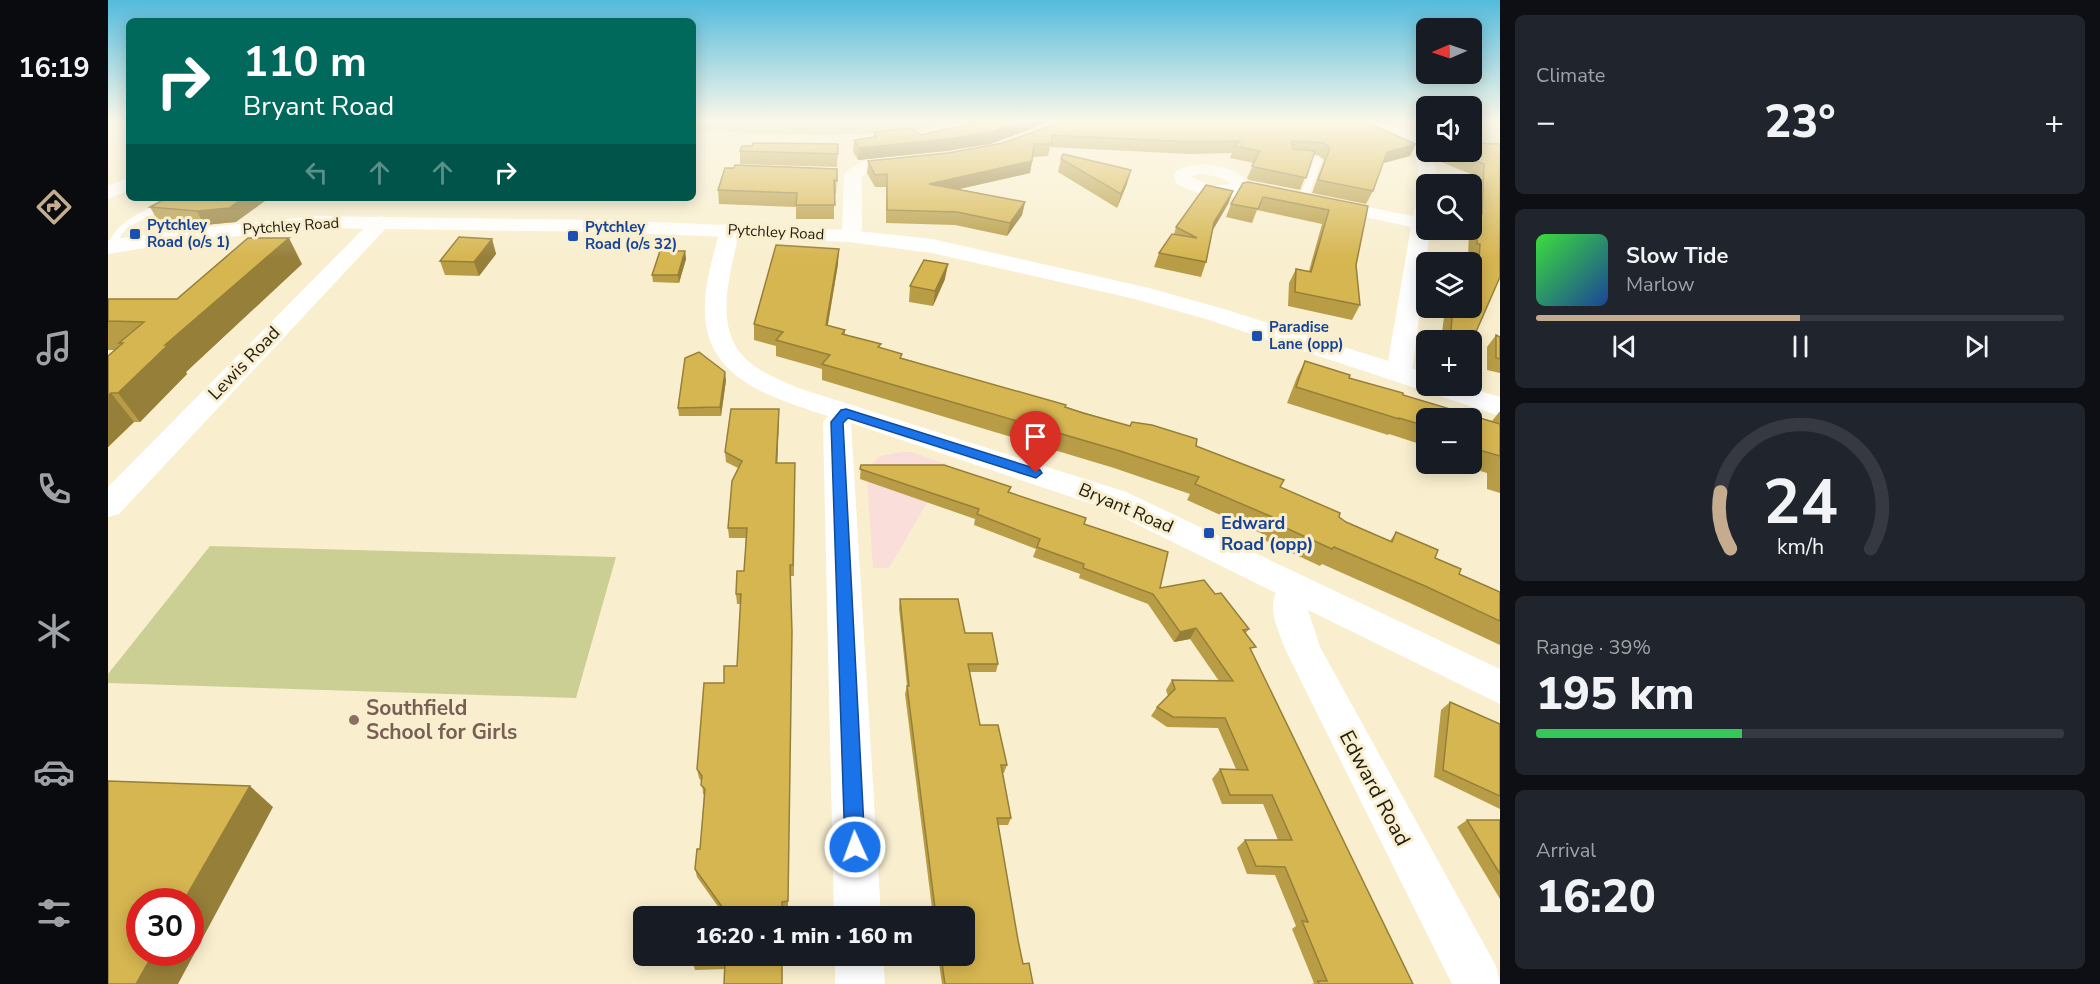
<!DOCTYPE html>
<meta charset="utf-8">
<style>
:root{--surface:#171b24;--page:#20242c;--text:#f1f3f6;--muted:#9ea1a6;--line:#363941;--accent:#c5ac8f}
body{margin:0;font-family:"Nunito Sans",sans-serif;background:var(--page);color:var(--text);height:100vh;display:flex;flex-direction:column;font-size:22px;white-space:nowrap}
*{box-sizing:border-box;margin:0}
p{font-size:20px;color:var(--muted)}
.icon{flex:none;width:33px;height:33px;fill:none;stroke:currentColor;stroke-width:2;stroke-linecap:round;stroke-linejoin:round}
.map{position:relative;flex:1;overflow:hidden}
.details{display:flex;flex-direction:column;gap:15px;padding:15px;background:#0d0f14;width:600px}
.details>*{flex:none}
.guide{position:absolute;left:18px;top:18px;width:570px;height:183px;border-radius:9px;box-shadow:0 3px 15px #0003;background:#00695c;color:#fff;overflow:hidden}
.needle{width:39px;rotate:268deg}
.controls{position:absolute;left:1308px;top:18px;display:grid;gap:12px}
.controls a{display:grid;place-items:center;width:66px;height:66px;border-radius:9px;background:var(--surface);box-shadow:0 3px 15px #0003;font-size:30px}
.speed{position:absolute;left:18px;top:888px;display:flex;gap:12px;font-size:30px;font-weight:700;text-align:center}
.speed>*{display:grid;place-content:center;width:78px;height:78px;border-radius:50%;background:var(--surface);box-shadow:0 3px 15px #0003;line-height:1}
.speed .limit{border:9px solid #d22;background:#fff;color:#111}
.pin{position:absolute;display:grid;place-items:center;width:51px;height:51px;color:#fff;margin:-62px -26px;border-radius:50% 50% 50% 0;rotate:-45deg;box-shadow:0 0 6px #0007}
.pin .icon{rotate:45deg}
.me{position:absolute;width:66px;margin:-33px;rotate:358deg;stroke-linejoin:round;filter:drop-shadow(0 0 4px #0008)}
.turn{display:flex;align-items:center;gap:21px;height:126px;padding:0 18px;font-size:27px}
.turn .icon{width:78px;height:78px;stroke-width:2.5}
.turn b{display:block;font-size:42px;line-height:51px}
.lanes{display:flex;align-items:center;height:57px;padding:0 18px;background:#0003;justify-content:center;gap:30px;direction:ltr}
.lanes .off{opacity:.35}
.big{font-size:45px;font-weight:800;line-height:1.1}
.details .widget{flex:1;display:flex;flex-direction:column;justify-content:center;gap:9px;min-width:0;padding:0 21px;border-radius:9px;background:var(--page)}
.details .dial{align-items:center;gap:0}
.dial svg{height:156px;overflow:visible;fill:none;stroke:var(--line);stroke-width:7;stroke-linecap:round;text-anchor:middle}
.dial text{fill:var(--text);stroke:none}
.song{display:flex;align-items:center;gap:18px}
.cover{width:72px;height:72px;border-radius:9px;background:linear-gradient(135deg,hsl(120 70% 55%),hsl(220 70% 35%))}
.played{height:6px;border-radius:3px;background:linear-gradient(90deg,var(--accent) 50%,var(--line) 50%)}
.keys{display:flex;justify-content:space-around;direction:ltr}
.heat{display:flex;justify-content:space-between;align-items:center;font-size:33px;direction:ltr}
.charge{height:9px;border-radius:4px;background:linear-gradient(90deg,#34c759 39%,var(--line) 0)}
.trip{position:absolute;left:525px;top:906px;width:342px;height:60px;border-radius:9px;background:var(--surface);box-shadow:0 3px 15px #0003;font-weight:800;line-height:60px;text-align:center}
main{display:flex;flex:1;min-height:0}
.tab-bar{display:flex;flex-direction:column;width:108px;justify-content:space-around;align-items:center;background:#090b0e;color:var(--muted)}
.tab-bar .icon{width:42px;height:42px}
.tab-bar .active{color:var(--accent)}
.tab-bar b{font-size:27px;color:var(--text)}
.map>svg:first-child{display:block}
.commercial{fill:#f9deda}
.green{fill:#cbcf94}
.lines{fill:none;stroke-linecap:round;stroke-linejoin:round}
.lane{fill:#fff;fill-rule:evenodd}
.street{fill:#fff;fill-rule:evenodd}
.primary{fill:#fff;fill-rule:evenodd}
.wall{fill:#b89d46}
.shaded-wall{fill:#967f39}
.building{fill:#d6b651;stroke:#967f39;stroke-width:1.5}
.route{fill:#1a73e8;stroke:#114b97;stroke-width:1.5}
.transit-dot{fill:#1a4fb4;stroke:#f9efcf;stroke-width:2}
.education-dot{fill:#8d6e63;stroke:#f9efcf;stroke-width:2}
.labels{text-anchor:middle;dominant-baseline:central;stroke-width:6;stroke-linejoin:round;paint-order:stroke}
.far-transit-label{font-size:15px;font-weight:bold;fill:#164399;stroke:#f9efcf;text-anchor:start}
.far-street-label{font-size:15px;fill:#201c10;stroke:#f9efcf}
.street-label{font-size:18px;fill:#201c10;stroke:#f9efcf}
.transit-label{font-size:18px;font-weight:bold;fill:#164399;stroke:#f9efcf;text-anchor:start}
.near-education-label{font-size:21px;font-weight:bold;fill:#785e54;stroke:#f9efcf;text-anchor:start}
.near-street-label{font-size:21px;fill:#201c10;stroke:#f9efcf}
</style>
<main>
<nav class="tab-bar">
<b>16:19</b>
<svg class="icon active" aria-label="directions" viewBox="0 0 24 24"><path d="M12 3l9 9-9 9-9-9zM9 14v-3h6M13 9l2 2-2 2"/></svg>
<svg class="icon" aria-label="music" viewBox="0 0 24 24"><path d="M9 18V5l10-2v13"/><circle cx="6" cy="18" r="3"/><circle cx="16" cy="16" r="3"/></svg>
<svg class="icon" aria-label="phone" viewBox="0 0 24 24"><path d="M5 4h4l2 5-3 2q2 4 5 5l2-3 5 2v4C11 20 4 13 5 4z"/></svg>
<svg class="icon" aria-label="climate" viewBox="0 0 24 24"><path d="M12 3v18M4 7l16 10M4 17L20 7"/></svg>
<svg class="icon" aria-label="car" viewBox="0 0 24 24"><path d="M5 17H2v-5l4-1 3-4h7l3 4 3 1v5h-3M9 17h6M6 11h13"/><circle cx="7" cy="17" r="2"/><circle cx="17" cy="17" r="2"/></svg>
<svg class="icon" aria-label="filters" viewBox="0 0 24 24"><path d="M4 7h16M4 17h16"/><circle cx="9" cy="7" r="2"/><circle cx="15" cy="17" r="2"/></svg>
</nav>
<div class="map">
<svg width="1392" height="984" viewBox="0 0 1392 984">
<rect width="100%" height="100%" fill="#f9efcf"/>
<!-- commercial -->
<path class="commercial" d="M793,452H803L841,465L781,568H765L759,478L761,467L772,456Z"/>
<!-- green -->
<g class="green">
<path d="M585,120H856C768,143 675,132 585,131Z"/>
<path d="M1364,120H1392V152L1364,151Z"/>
<path d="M102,546L508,557L468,698L0,683V674Z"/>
</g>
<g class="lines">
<!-- lane -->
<g class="lane">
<path d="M1302,120H1310L1305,131L1289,136V132L1299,128Z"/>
<path d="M1183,155L1210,157L1214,159L1199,201L1191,199L1205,161L1183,159Z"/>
<path d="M61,198H73L19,228L13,235L9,248H1C0,224 43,208 61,198Z"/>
</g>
<!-- street -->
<g class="street">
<path d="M1251,120C1277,120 1298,127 1317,146L1318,152H1321C1328,162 1329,172 1328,184H1318V230H1322L1304,373L1300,378L1291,381L1282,378L1278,373L1303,227L1214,208L1211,204L1214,200L1220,199L1305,216L1312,190L1318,189L1311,184C1313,143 1286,135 1253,123Z"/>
<path d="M799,156L805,157L807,161L805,165L767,168L754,176V228L748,240H734L731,236L734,228L736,175C750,156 778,157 799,156Z"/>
<path d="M1093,164C1112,166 1131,167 1142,186C1126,208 1088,194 1069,184L1065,175C1072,166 1083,166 1093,164ZM1093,174L1111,177L1123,184L1104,186L1083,177Z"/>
<path d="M273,216L280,218L283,222L280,226L11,514L0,517V487L266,218Z"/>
<path d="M622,223L629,225L632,229C624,267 605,322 634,355C649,372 671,379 690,388L1018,492L1392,669V704L1200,610L1212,647L1388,966L1392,984H1344L1178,651C1172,634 1159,610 1168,593L996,508L743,423L773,916H726L715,422L720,416C666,398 597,380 597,311C596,283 606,255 612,229L615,225Z"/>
<path d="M727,956H775L777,984H727Z"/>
</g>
<!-- primary -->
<g class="primary">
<path d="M21,177V190L0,199V186Z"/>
<path d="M209,216L496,220L741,230L824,239L1041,288L1116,309L1318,373V386H1355L1392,397V416L1098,319L1023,298L824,253L741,242L496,232L209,228L72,242L0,254V240L72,230Z"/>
</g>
</g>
<!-- wall -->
<g class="wall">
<path d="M1253,120L1302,156L1274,163L1265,191L1258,204L1204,193L1216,160L1210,155H1206L1192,190L1141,180L1139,178L1146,163L1122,158L1124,153L1081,154L942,147L940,156L925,157L922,173L851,189L917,202L914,215L899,236L847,225L778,223V187H767L759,173L760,161L840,153L895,143L942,126Z"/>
<path d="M926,128L882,144L838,151L750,160L745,152L746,140L766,137V132L813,135Z"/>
<path d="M730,144L729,167L632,164V151Z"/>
<path d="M1392,144L1364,341L1333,340L1336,317L1341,308H1364V262H1363V258H1360L1361,230H1364V222L1366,218L1368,176L1328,160L1325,155L1327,152H1364Z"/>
<path d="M953,159L1019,184L1009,208L950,172Z"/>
<path d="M729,169L728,194H726V219H688V207L611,204L610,190Z"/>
<path d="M1135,183L1260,206L1248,265L1252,305L1244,320L1180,306L1181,283L1188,269L1201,271L1214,224L1149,210L1144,223L1118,217L1123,204Z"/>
<path d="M1125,191L1120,204L1105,230L1098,262L1093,277L1046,267L1051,253L1066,234L1068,227Z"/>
<path d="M59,198L128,222L96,225L50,221L42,207Z"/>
<path d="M384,239L388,254L371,276L337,275L332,261Z"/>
<path d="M577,251L578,259L571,283L545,282L544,275Z"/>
<path d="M194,264L78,372L79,374L32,422H26L0,447V356L7,350H0V299H69Z"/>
<path d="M730,264L720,325L737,330V334L773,348L794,358L1088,446L1238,522L1282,541L1288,532L1351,574L1392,592V645L1302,603L1214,564L1212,566L1156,540L1159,536L1079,500L1082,494L1006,468L714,380V369L668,356V346L646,340V324Z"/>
<path d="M837,279L825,306L801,302L802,286Z"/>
<path d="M1388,335L1392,337V373L1379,370V347Z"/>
<path d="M1197,361L1241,378L1295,395L1384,421L1392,411V493L1379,489V473L1349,464H1364V418H1318V446L1281,434L1280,435L1179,403L1189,377Z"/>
<path d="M618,380L613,416H571L570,408Z"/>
<path d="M671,409L669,463H687L686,576H682L680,909L616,915L589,877L587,869L592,849L596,795L595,794L594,782L591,778L589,769L616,683L629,666L633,604H629L628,594L636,571L638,538H621L620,528L630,468L618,462L617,452Z"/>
<path d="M753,465L903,487L901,493L976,524L1052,588L1107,594L1141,629L1137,634L1144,653L1305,984H1204L1206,983L1184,929L1188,926L1167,875L1139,874L1129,848L1137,840H1170L1155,804H1114L1104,779L1112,769H1128L1110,728L1059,727L1043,716L1049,707L1060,696L1058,690L1064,680L1111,681L1082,639L1066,642L1040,604L971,578L972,574L925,557L928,549L866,525L867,519L752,479Z"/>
<path d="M792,599L857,633L890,664L888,672H862L872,725L899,765L896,773H894L903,818L900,825H890L910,940L915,964L925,984H834L830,956H856V916H825L797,694L799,686L791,608Z"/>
<path d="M1342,702L1392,724V809L1326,777L1333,710Z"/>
<path d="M1359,820H1392V899L1349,827Z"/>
<path d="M674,956L617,969L587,970L585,963Z"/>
</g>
<!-- shaded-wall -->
<g class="shaded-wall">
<path d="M918,120H939L926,128L882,144L838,151L750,160L751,148Z"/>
<path d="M1308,144L1302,156L1272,164L1279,152Z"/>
<path d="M924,161L922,173L820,196L821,184Z"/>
<path d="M1023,170L1019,184L1009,208L1013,194Z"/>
<path d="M1125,191L1120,204L1101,236L1106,222Z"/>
<path d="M135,198H161L128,222L96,225L89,211Z"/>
<path d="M917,202L914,215L899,236L902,223Z"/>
<path d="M181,238L194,264L78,372L79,374L32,422L10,393L57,345Z"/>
<path d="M384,239L388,254L371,276L366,262Z"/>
<path d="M731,249L730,264L717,340L718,325Z"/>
<path d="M577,251L578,259L571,283L570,275Z"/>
<path d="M840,264L837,279L825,306L827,291Z"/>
<path d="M617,372L618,380L613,416L612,407Z"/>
<path d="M3,393L26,422L0,447V396Z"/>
<path d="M671,409V419L669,473L668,463Z"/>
<path d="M1088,628L1082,639L1066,642L1072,632Z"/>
<path d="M142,786L165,807L70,984H28L46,952H82V902H75Z"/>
</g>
<!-- building -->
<g class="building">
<path d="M879,120H918L884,132L839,139L751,148L746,140L768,137L766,132L804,128L813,135Z"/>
<path d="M950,120H1253L1308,144L1279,152L1265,191L1210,180L1222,148L1216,143L1184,141L1185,149L1207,151L1198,178L1146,167L1144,166L1152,151L1126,146L1132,141L1085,142L944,135L943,144H926L924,161L821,184L917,202L902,223L849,212L779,210V174L767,175L760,161L840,153L895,143L942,126Z"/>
<path d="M645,143L730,144V154L632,151L634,146H644Z"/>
<path d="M1364,143L1392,144V277L1364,341L1342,340L1345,308H1364V290L1369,292L1372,244H1369L1370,213L1374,214L1376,164L1344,152H1364Z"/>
<path d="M955,154L1023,170L1013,194L953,159Z"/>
<path d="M627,165L729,169V181L726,180L727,205H688L689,193L610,190L617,168H626Z"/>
<path d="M1140,182L1260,206L1248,265L1252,305L1187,292L1188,269L1203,272L1221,210L1155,197L1150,209L1123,204L1135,183Z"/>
<path d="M1098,185L1125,191L1106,222L1098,262L1051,253L1064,234L1089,238L1068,227Z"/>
<path d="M59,198H135L121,208L89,211L42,207Z"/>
<path d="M351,237L384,239L366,262L332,261Z"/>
<path d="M140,238H181L57,345H60L10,393H3L0,396V356L15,343H11L36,322L0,321V299H69Z"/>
<path d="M668,245L731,249L718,325L737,330L734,334L773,344L770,347L794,354L792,358L958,405L957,407L975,413L1022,426L1024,422L1044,425L1089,439L1088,446L1176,480L1172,487L1232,513L1231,517L1238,522L1284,542L1288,532L1330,550L1327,558L1353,569L1351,574L1392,592V621L1317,586L1226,547L1224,549L1167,523L1169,519L1087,484L1091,477L1012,451L714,364L722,355L668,340L675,332L646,324Z"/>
<path d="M552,251H577L570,275H544Z"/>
<path d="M816,260L840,264L827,291L802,286Z"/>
<path d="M1388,335L1392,337V359L1388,358Z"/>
<path d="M591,352L617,372L612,407L570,408L577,358Z"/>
<path d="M1197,361L1242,375L1241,378L1295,393V395L1392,424V456L1364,448V418H1318V426L1291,418V419L1188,387Z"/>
<path d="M623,409H671L668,463H687L685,565H682L684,632L680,901L674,902V916H588L620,915L587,869L589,849H592L597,789L593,785L594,776L589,769L596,683H616V666H629L633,594H628L629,571H636L639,528H620L624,481L634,461L617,452Z"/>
<path d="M753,465H836L903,487L900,492L978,518L976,524L1060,552L1052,588L1096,580L1107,594L1113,593L1141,629L1135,630L1148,647L1142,648L1305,984H1211L1210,981H1219L1194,921L1200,922L1177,867L1148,866L1137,840H1184L1164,795H1122L1112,769L1140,770L1117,718L1065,717L1049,707L1067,689L1064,680L1125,681L1088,628L1072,632L1045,594L975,568L976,564L929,547L932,539L869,514L871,509L752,469Z"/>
<path d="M792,599H850L857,633H884L890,664H860L872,725H890L899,765H893L903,818H889L910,940L915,964L921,963L925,984H837L833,956H856V916H828L799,686H801Z"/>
<path d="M1342,702L1392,724V796L1335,770Z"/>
<path d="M0,781L142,786L75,902H32V952H46L28,984H0Z"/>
<path d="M1359,820H1392V874Z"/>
<path d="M585,956H674V984H616L617,962L585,963Z"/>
</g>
<!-- sky -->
<linearGradient id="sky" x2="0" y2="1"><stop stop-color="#53bbdc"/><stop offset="0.47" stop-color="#fcf8e9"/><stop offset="1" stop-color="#fcf8e9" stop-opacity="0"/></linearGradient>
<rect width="1392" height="258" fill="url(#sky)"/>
<!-- route -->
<path class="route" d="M738,409L932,470L934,473L928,478L740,418L735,423L757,847L754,854L747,857L740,854L737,847L723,422L733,410Z"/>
<!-- markers -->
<g class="transit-dot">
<rect x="21" y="228" width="12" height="12" rx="3"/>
<rect x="459" y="230" width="12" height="12" rx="3"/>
<rect x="1143" y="330" width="12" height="12" rx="3"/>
<rect x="1095" y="527" width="12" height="12" rx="3"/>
</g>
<circle class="education-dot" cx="246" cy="720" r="6"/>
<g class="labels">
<!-- far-transit labels -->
<g class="far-transit-label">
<text x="39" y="225">Pytchley<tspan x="39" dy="17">Road (o/s 1)</tspan></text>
<text x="477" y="227">Pytchley<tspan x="477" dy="17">Road (o/s 32)</tspan></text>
<text x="1161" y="327">Paradise<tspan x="1161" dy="17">Lane (opp)</tspan></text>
</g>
<!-- far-street labels -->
<g class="far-street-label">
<text transform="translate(183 226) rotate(-4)">Pytchley Road</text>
<text transform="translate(668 232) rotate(3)">Pytchley Road</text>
</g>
<!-- street labels -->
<g class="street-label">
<text transform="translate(136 363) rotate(-46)">Lewis Road</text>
<text transform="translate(1018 508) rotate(23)">Bryant Road</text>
</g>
<!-- transit labels -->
<g class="transit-label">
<text x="1113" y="523">Edward<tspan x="1113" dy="21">Road (opp)</tspan></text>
</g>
<!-- near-education labels -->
<g class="near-education-label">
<text x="258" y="708">Southfield<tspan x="258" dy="24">School for Girls</tspan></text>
</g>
<!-- near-street labels -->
<g class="near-street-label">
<text transform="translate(1267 788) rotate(62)">Edward Road</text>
</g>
</g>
</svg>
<div class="controls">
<a><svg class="needle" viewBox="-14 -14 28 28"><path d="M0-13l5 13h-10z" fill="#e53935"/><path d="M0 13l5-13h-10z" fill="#9ea1a6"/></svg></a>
<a><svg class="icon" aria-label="sound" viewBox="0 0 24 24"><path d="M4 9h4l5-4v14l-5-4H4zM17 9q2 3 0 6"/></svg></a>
<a><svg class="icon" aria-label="search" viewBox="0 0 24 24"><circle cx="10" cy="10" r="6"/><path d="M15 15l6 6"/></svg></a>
<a><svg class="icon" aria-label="layers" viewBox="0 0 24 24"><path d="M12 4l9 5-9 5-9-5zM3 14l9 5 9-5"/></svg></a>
<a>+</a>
<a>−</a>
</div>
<div class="speed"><div class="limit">30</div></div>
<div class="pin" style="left:928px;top:473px;background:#d93025"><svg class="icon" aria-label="arrive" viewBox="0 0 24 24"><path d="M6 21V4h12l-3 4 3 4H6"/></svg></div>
<svg class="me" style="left:747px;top:847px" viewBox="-20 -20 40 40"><circle r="17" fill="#1a73e8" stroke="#fff" stroke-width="3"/><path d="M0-11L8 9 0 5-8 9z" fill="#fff"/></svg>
<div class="trip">16:20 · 1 min · 160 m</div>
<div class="guide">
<div class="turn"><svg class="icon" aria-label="right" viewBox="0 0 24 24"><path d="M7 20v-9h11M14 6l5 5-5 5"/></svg><div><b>110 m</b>Bryant Road</div></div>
<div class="lanes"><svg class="icon off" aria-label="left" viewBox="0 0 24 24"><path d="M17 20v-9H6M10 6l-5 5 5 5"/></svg><svg class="icon off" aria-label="ahead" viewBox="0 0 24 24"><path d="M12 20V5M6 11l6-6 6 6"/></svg><svg class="icon off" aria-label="ahead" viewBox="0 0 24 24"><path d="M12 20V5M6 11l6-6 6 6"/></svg><svg class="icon" aria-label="right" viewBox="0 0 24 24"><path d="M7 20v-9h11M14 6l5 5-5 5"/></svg></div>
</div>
</div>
<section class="details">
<div class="widget"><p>Climate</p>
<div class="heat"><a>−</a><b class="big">23°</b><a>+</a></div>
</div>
<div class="widget">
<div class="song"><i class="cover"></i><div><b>Slow Tide</b><p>Marlow</p></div></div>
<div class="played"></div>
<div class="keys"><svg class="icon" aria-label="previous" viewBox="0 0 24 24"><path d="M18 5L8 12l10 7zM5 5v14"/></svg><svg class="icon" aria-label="pause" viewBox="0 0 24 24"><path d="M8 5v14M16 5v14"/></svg><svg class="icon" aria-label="next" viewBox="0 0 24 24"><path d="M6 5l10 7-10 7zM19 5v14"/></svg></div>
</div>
<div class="widget dial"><svg viewBox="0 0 100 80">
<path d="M14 69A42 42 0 1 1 86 69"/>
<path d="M14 69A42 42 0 0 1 9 40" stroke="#c5ac8f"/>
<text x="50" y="56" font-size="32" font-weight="700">24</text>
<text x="50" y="72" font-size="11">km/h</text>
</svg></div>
<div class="widget"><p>Range · 39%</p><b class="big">195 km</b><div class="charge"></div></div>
<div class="widget"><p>Arrival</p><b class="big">16:20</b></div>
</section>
</main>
